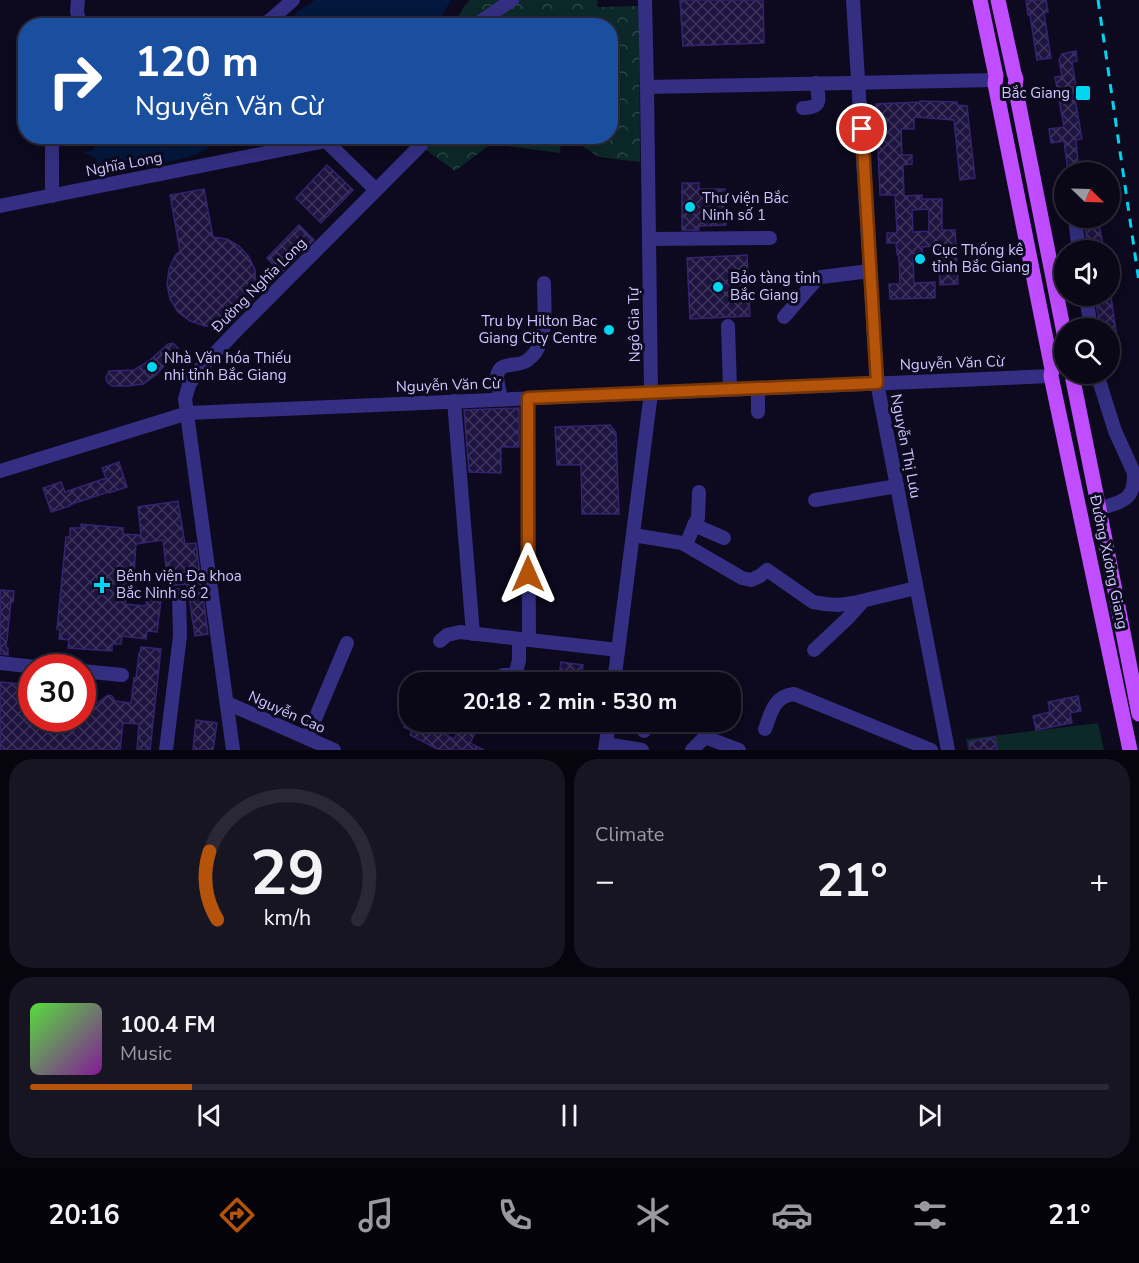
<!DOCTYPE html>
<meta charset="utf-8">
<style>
:root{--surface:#0a0716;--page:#181523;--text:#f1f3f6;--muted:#9999a1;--line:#2a2835;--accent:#b45309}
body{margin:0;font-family:"Nunito Sans",sans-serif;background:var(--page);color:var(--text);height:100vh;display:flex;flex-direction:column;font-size:22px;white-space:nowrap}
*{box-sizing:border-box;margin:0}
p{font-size:20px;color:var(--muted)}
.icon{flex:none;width:33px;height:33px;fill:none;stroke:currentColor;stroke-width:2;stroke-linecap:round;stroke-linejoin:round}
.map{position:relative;height:750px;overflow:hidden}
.side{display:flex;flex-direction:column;gap:9px;padding:9px;background:#06040c;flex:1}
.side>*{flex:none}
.guide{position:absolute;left:18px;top:18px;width:600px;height:126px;border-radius:24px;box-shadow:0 6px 24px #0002,0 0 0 2px var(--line);background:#1a4fa0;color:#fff;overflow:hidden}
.needle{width:39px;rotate:113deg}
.controls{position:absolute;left:1054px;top:162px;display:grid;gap:12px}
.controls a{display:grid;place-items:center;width:66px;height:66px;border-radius:50%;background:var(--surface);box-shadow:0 6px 24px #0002,0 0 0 2px var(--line);font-size:30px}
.speed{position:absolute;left:18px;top:654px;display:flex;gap:12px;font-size:30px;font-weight:700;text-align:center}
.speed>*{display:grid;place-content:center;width:78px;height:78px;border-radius:50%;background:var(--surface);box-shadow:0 6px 24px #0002,0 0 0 2px var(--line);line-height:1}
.speed .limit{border:9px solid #d22;background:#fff;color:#111}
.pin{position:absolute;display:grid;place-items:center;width:51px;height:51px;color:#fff;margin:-26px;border:3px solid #fff;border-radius:50%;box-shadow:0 2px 6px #0007}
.me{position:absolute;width:66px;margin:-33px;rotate:0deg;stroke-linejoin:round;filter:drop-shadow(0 0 4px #0008)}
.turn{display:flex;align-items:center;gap:21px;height:126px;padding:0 18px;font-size:27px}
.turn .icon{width:78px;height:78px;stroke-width:2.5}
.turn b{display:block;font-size:42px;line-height:51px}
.big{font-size:45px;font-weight:700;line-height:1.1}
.side .tile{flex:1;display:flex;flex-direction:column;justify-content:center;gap:9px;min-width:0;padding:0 21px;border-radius:24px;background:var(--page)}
.side .dial{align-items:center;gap:0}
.dial svg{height:156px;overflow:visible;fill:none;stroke:var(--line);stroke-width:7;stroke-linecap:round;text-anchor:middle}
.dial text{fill:var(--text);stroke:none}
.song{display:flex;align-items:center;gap:18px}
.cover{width:72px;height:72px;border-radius:9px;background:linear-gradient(135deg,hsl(110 70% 55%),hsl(290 70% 35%))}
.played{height:6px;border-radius:3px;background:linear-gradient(90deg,var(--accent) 15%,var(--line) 15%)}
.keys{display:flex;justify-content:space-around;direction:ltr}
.heat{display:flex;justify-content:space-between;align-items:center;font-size:33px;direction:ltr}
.side .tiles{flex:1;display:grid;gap:9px;grid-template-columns:1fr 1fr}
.tile:last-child{grid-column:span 2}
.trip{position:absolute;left:399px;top:672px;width:342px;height:60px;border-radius:24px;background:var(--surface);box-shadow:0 6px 24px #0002,0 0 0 2px var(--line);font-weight:700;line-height:60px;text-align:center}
.dock{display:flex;height:96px;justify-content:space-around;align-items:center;background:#040309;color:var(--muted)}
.dock .icon{width:42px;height:42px}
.dock .active{color:var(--accent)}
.dock b{font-size:27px;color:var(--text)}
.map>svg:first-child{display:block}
.green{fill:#0c2828}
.park{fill:url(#park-crowns)}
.water{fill:#04173c}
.building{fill:url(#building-cross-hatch);stroke:#34236f;stroke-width:1.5;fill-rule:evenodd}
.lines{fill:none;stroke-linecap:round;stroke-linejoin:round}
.minor{stroke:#342f82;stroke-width:14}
.major{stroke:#c04dff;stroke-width:15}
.rail{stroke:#00d5f1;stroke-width:3;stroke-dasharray:9 8;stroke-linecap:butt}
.route-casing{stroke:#753606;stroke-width:15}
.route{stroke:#b45309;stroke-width:10}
.poi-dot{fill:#00d5f1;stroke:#0d091e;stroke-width:2}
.labels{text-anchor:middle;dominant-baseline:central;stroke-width:6;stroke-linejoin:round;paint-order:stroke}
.poi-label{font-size:15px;fill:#cec6ff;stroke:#0d091e;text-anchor:start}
.street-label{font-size:15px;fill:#cec6ff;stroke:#0d091e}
</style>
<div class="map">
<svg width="1139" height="750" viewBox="0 0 1139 750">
<defs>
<pattern id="park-crowns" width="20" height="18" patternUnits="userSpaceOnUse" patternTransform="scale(1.5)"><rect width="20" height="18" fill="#0c2828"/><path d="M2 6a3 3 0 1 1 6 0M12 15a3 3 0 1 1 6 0" fill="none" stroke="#2e4648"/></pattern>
<pattern id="building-cross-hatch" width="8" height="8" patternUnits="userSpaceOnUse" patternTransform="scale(1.5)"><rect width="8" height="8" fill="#1e1440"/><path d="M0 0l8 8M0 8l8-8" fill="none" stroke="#3e355d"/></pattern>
</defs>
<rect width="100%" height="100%" fill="#0d091e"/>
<!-- green -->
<path class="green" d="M1098,723L1104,750H968L966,739Z"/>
<!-- park -->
<path class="park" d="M470,0H597L598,7L639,6L640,162L599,157L576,142L561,140L560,153L491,144L455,171L408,137L610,136V26L453,25L465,5Z"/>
<!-- water -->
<g class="water">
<path d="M315,0H451L437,25H288L297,12Z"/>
<path d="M96,137H271L251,143H216L196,155L164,163L144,162L127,169L115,164L106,172V185L96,159L83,152L94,150Z"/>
</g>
<!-- building -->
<g class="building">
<path d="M680,0H763L764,43L683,46Z"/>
<path d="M1026,0H1046L1048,12L1044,13L1051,58L1037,60L1030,15H1028Z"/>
<path d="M1076,51L1077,61L1072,62L1076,87H1073L1082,139L1076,140L1079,172H1068L1064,141L1051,143L1049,129L1064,127L1055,77L1062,76L1059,60L1062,54Z"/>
<path d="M920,101L957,102V105L967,106L975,178L960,180L954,120L914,117V129H901L902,155H912V164L903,165L904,196L922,195V199H942V230H955L958,284L940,285L938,246L922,247L923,258L913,259L914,283L935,282V298L890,299L889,284H900L899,257L897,254L896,243H887V233H897L895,195H880L876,104L920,102ZM929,209V231L913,232L912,210Z"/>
<path d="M327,165L353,190L321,223L296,198Z"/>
<path d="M682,183H699V189H725L726,225L699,226V230H682Z"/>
<path d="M204,189L213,237L227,239L239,246L249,257L255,270L256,285L253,299L250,304L233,321L220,326H205L190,321L178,312L170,299L167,284L169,269L175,256L180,251L170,195Z"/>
<path d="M1079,219V218H1098L1104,250H1088L1085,225L1083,221Z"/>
<path d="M299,225L314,240L281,273L267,258Z"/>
<path d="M747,255L750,316L690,319L687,258Z"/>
<path d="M1095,296H1111L1118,345L1110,346V328H1100Z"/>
<path d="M173,343L178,348L177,352L156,375L143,384L128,386H112L107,382L106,377L109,371L134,370L149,361L168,344Z"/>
<path d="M519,408V447H501V473L469,472L464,410Z"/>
<path d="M610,425L616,433L619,514H582L581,465H557L555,427Z"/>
<path d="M119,462L127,487L109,493L108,492L69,505L70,506L51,512L43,488L61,482L65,492L106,478L102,468Z"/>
<path d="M178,501L185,544L196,543L208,634L195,636L187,584L168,586L163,540L136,544L134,574L128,573L125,604L146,606L148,587L165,588L164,600H161L157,632L147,631L146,639L122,636L121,644H112V651L68,648L69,640L59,639L60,630L57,629L66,537H70V528H81V524L123,528V534L141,535L138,507Z"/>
<path d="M0,590L14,591L13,602H11L6,648H8V655L0,654Z"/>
<path d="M141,647L161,649L150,750H137L139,724L123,723L120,750H0V682L32,685V718H82V696L93,697L92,707L108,695L112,696L115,701L131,703L134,678H136L139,653H140Z"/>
<path d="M561,662L583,665L581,682H558Z"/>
<path d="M1078,696L1081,711L1070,713L1072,723L1036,730L1033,716L1050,712L1048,702Z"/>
<path d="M196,720L217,723L213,750H193Z"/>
<path d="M407,722H421L454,739L463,722H481L470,743L484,750H439L410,735L412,731L404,727Z"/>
<path d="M995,737L997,750H970L969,742Z"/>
</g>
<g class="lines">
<!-- minor -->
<g class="minor">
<path d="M78,0L77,11L80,26"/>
<path d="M853,0L877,383L948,750"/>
<path d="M262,26L269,21L293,0"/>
<path d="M474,26L512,0"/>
<path d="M647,87L995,80"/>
<path d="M803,108C823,108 819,99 816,83"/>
<path d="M52,136V196"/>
<path d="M326,141L376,190"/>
<path d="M0,206L326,141L353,136"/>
<path d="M1076,227L1079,250"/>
<path d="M649,239L770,238"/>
<path d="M1086,296L1091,328"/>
<path d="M784,317L817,279L821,277L870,271"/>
<path d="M728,326L730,389"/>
<path d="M1097,374L1115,431L1134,473C1135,501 1122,501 1099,509"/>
<path d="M758,388V412"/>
<path d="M528,398L529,640"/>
<path d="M501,399C500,392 497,383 497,376C499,361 515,367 524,362C528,361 532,356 535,353C548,334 544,306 544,283"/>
<path d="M454,401L473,634"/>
<path d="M0,471L188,413L1051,376"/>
<path d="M815,500L897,486"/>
<path d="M694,525L698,518L699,492"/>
<path d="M633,535L682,543L742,578L751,580L760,576L767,570L813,602L825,604L838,605L853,603L916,588"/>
<path d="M686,545L694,525L724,538"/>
<path d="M440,641L447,635L460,632L618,650"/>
<path d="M814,650L847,619L863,601"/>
<path d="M0,663L44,668"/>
<path d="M82,671L122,675"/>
<path d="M503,675H511L516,672L519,660V639"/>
<path d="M615,676L669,682"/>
<path d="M614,682L651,393L647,87L645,0"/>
<path d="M678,682L680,678L691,680L694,682"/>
<path d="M227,703L334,750"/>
<path d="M765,729C771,713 774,696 794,694L931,750"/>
<path d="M644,731L650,722"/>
<path d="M307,738L347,643"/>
<path d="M606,744L642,750"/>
<path d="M166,750L180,636L179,595"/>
<path d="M233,750L185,399L189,385L197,372L239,328L421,145"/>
<path d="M605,750L609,722"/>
<path d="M692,750L705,737L739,750"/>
</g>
<!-- major -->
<g class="major">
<path d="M980,0L996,76L995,84L1052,369L1051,376L1130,750"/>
<path d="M998,0L1014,73L1016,79L1015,86L1065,338"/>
<path d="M1073,380L1099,509L1139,714"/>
</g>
<!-- rail -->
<path class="rail" d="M1098,0L1139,282"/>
</g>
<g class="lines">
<!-- route casing -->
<g class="route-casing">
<path id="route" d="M528,574V398L877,383L862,129"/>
</g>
<!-- route -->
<use href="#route" class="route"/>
</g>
<!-- markers -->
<g class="poi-dot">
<rect x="1075" y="85" width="16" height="16" rx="3"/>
<circle cx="690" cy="207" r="6"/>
<circle cx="920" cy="259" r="6"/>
<circle cx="718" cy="287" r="6"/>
<circle cx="609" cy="330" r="6"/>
<circle cx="152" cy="367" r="6"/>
<path d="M99 576h6v6h6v6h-6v6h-6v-6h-6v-6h6z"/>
</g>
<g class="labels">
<!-- poi labels -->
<g class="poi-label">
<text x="1070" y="93" text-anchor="end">Bắc Giang</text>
<text x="702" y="198">Thư viện Bắc<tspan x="702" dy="17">Ninh số 1</tspan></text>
<text x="932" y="250">Cục Thống kê<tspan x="932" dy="17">tỉnh Bắc Giang</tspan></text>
<text x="730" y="278">Bảo tàng tỉnh<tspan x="730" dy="17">Bắc Giang</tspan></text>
<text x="597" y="321" text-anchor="end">Tru by Hilton Bac<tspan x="597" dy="17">Giang City Centre</tspan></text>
<text x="164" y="358">Nhà Văn hóa Thiếu<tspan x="164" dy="17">nhi tỉnh Bắc Giang</tspan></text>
<text x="116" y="576">Bệnh viện Đa khoa<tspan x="116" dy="17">Bắc Ninh số 2</tspan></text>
</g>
<!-- street labels -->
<g class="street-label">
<text transform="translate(124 164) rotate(-11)">Nghĩa Long</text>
<text transform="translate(259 285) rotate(-45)">Đường Nghĩa Long</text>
<text transform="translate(634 325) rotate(-91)">Ngô Gia Tự</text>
<text transform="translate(952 363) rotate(-2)">Nguyễn Văn Cừ</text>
<text transform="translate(448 385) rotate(-2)">Nguyễn Văn Cừ</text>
<text transform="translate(906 446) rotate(79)">Nguyễn Thị Lưu</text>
<text transform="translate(1109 562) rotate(78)">Đường Xương Giang</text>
<text transform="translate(287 712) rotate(24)">Nguyễn Cao</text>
</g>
</g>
</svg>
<div class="controls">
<a><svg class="needle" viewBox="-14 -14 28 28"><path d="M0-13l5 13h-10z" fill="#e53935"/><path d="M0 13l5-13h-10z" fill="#9999a1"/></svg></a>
<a><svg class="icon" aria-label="sound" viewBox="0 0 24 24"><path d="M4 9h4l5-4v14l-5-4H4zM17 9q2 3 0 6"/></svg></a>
<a><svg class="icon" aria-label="search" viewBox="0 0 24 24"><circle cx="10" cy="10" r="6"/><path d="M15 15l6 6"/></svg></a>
</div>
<div class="speed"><div class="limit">30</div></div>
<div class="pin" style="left:862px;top:129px;background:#d93025"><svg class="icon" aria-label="arrive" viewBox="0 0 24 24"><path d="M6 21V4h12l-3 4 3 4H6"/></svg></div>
<svg class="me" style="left:528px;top:574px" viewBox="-20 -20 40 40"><path d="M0-17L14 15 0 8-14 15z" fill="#b45309" stroke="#fff" stroke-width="4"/></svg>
<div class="trip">20:18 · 2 min · 530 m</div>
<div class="guide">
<div class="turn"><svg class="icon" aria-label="right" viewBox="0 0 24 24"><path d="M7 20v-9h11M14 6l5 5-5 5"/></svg><div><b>120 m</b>Nguyễn Văn Cừ</div></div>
</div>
</div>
<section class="side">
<div class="tiles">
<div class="tile dial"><svg viewBox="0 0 100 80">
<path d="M14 69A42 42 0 1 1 86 69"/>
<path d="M14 69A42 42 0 0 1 10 34" stroke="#b45309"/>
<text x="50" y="56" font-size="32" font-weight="700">29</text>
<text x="50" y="72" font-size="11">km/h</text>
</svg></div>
<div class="tile"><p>Climate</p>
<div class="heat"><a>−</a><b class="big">21°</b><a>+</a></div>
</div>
<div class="tile">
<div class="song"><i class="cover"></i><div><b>100.4 FM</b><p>Music</p></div></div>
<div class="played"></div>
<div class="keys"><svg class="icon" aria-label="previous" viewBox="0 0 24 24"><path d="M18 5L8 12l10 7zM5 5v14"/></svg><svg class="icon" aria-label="pause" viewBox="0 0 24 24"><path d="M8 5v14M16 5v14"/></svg><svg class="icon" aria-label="next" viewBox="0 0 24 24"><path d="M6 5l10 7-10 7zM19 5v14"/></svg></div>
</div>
</div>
</section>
<nav class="dock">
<b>20:16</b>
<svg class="icon active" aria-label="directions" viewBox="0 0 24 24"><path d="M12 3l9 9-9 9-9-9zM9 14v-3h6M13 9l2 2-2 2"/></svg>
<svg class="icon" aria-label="music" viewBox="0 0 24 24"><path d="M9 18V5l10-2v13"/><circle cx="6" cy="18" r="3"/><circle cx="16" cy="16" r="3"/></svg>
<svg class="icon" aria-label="phone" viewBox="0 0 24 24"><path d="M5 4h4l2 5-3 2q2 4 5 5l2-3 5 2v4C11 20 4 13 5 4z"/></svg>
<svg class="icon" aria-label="climate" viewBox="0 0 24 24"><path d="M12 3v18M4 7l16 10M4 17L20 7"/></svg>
<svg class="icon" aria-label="car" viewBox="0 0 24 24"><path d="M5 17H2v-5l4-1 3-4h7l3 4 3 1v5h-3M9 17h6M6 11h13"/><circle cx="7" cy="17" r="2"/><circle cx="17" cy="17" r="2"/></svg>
<svg class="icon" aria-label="filters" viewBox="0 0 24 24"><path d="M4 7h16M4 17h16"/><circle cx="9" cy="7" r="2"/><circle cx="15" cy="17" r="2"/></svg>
<b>21°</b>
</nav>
